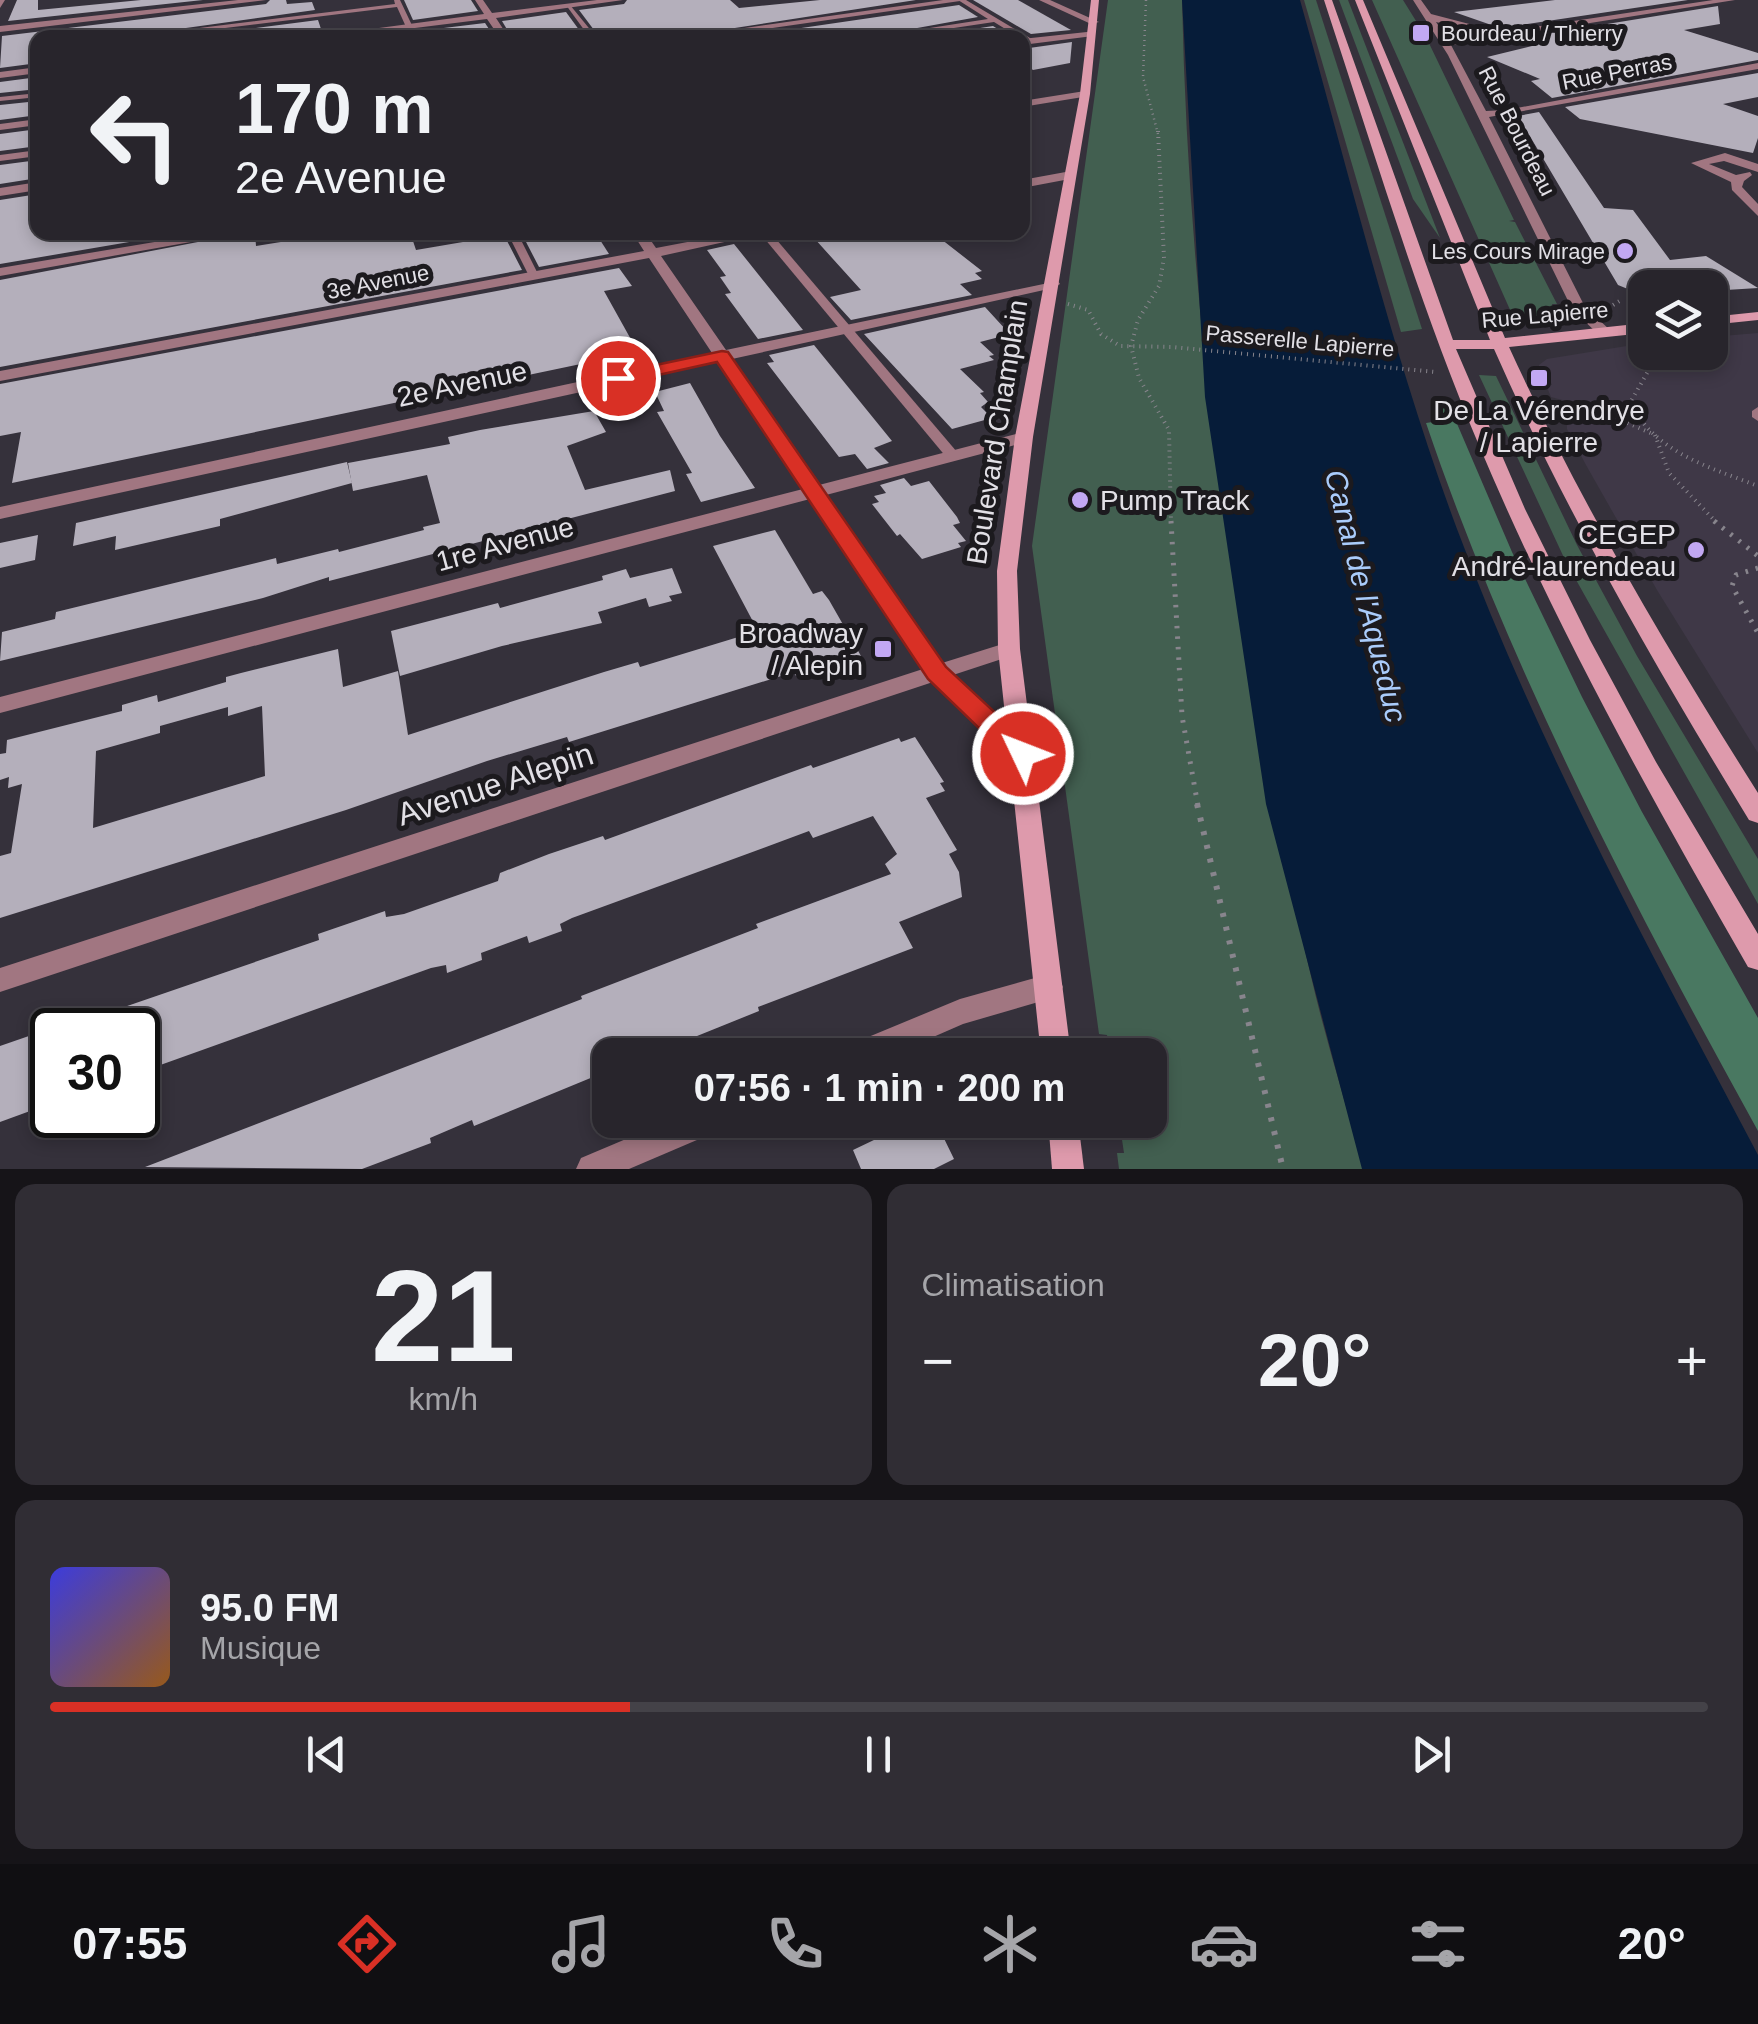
<!DOCTYPE html>
<html lang="fr">
<meta charset="utf-8">
<style>
:root{--surface:#28252c;--page:#302d34;--text:#f1f3f6;--muted:#a5a5a9;--line:#444248;--accent:#d93025}
body{margin:0;font-family:Arial,sans-serif;background:var(--page);color:var(--text);height:100vh;display:flex;flex-direction:column;font-size:38px;white-space:nowrap}
*{box-sizing:border-box;margin:0}
p{font-size:32px;color:var(--muted)}
.icon{flex:none;width:55px;height:55px;fill:none;stroke:currentColor;stroke-width:2;stroke-linecap:round;stroke-linejoin:round}
.map{position:relative;height:1169px;overflow:hidden}
.panel{display:flex;flex-direction:column;gap:15px;padding:15px;background:#161418;flex:1}
.panel>*{flex:none}
.top-card{position:absolute;left:30px;top:30px;width:1000px;height:210px;border-radius:20px;box-shadow:0 5px 15px #0003,0 0 0 2px var(--line);background:#28252c;color:var(--text);overflow:hidden}
.buttons{position:absolute;left:1628px;top:270px;display:grid;gap:20px}
.buttons a{display:grid;place-items:center;width:100px;height:100px;border-radius:20px;background:var(--surface);box-shadow:0 5px 15px #0003,0 0 0 2px var(--line);font-size:50px}
.speed{position:absolute;left:30px;top:1008px;display:flex;gap:20px;font-size:50px;font-weight:700;text-align:center}
.speed>*{display:grid;place-content:center;width:130px;height:130px;border-radius:50%;background:var(--surface);box-shadow:0 5px 15px #0003,0 0 0 2px var(--line);line-height:1}
.speed .limit{border:5px solid #111;border-radius:15px;background:#fff;color:#111}
.pin{position:absolute;display:grid;place-items:center;width:85px;height:85px;color:#fff;margin:-42px;border:5px solid #fff;border-radius:50%;box-shadow:0 2px 10px #0007}
.me{position:absolute;width:110px;margin:-55px;rotate:313deg;stroke-linejoin:round;filter:drop-shadow(0 0 8px #0008)}
.turn{display:flex;align-items:center;gap:35px;height:210px;padding:0 40px;font-size:45px}
.turn .icon{width:130px;height:130px;stroke-width:2.5}
.turn b{display:block;font-size:70px;line-height:85px}
.big{font-size:75px;font-weight:600;line-height:1.1}
.panel .widget{flex:1;display:flex;flex-direction:column;justify-content:center;gap:15px;min-width:0;padding:0 35px;border-radius:20px;background:var(--page)}
.panel .dial{align-items:center;gap:0}
.dial b{font-size:130px;line-height:1}
.song{display:flex;align-items:center;gap:30px}
.cover{width:120px;height:120px;border-radius:15px;background:linear-gradient(135deg,hsl(240 70% 55%),hsl(30 70% 35%))}
.played{height:10px;border-radius:5px;background:linear-gradient(90deg,var(--accent) 35%,var(--line) 35%)}
.keys{display:flex;justify-content:space-around;direction:ltr}
.heat{display:flex;justify-content:space-between;align-items:center;font-size:55px;direction:ltr}
.panel .tiles{flex:1;display:grid;gap:15px;grid-template-columns:1fr 1fr}
.widget:last-child{grid-column:span 2}
.trip{position:absolute;left:592px;top:1038px;width:575px;height:100px;border-radius:20px;background:var(--surface);box-shadow:0 5px 15px #0003,0 0 0 2px var(--line);font-weight:600;line-height:100px;text-align:center}
.dock{display:flex;height:160px;justify-content:space-around;align-items:center;background:#100f12;color:var(--muted)}
.dock .icon{width:70px;height:70px}
.dock .on{color:var(--accent)}
.dock b{font-size:45px;color:var(--text)}
.map>svg:first-child{display:block}
.built{fill:#3f3847}
.green{fill:#425f50}
.forest{fill:#497861}
.water{fill:#061c39}
.building{fill:#b4afbb;fill-rule:evenodd}
.lines{fill:none;stroke-linecap:round;stroke-linejoin:round}
.path-far3{stroke:#88858d;stroke-width:2.5;stroke-dasharray:1 4;stroke-linecap:butt}
.path-far2{stroke:#88858d;stroke-width:4;stroke-dasharray:1 5;stroke-linecap:butt}
.path-far1{stroke:#88858d;stroke-width:5;stroke-dasharray:2.5 8;stroke-linecap:butt}
.path{stroke:#88858d;stroke-width:6;stroke-dasharray:4 10;stroke-linecap:butt}
.lane{fill:#a17681;fill-rule:evenodd}
.street{fill:#a17681;fill-rule:evenodd}
.secondary{fill:#de9aac;fill-rule:evenodd}
.route{fill:#d93025;stroke:#8d1f18;stroke-width:2.5}
.poi-dot{fill:#c2a8f3;stroke:#1c1a1e;stroke-width:4}
.labels{text-anchor:middle;dominant-baseline:central;stroke-width:10;stroke-linejoin:round;paint-order:stroke}
.far-poi-label{font-size:22px;fill:#e2e0e6;stroke:#1c1a1e;text-anchor:start}
.far-street-label{font-size:22px;fill:#e2e0e6;stroke:#1c1a1e}
.street-label{font-size:28px;fill:#e2e0e6;stroke:#1c1a1e}
.poi-label{font-size:28px;fill:#e2e0e6;stroke:#1c1a1e;text-anchor:end}
.water-label{font-size:30px;font-style:italic;fill:#aaccfb;stroke:#1c1a1e}
.near-street-label{font-size:32px;fill:#e2e0e6;stroke:#1c1a1e}
</style>
<div class="map">
<svg width="1758" height="1169" viewBox="0 0 1758 1169">
<rect width="100%" height="100%" fill="#35313b"/>
<!-- built -->
<path class="built" d="M1758,333V753L1657,590L1586,465L1567,429L1566,401L1551,397L1546,385H1552L1549,378H1543L1539,371V365L1547,359L1645,343V352H1710V337Z"/>
<!-- green -->
<g class="green">
<path d="M1108,0H1182C1189,328 1235,653 1310,972C1325,1038 1346,1104 1364,1169H1119L1117,1153H1124L1119,1120H1150V1055H1110L1107,1035L1099,1034L1032,546Z"/>
<path d="M1304,0H1316L1422,329L1401,332Z"/>
<path d="M1339,0H1348L1440,238L1413,199Z"/>
<path d="M1372,0H1403L1426,37L1514,220L1509,221L1515,222L1557,304H1552L1554,310L1560,311L1561,316L1527,320L1511,312Z"/>
<path d="M1479,375L1496,376L1577,545L1637,656L1758,859V904L1566,562Z"/>
</g>
<!-- forest -->
<path class="forest" d="M1449,405L1512,552L1582,697L1642,812L1758,1018V1131C1632,903 1510,670 1426,423L1439,421L1437,410Z"/>
<!-- water -->
<path class="water" d="M1182,0H1300C1350,177 1393,357 1457,529C1538,745 1650,951 1758,1155V1169H1362L1266,804L1205,397Z"/>
<!-- building -->
<g class="building">
<path d="M17,0H38V10L141,0H203L8,21Z"/>
<path d="M270,0H286L287,4L312,2L315,10L114,38H96V33L38,38V63L0,68L2,36L266,4Z"/>
<path d="M404,0H471L478,11L413,20Z"/>
<path d="M627,0H730L739,8L820,0H916L670,38H663V33L600,38L579,10L624,4Z"/>
<path d="M973,0H1018L1071,30L1031,34Z"/>
<path d="M1555,0H1688L1500,28L1454,12Z"/>
<path d="M959,5L978,17L862,38H733Z"/>
<path d="M1718,6L1720,24L1684,30L1758,53V60L1552,98L1531,81L1540,79L1487,57L1532,46L1514,39Z"/>
<path d="M566,12L585,38H512L502,21Z"/>
<path d="M318,20L321,29L251,38H178Z"/>
<path d="M485,23L495,38H422L419,31Z"/>
<path d="M993,26L1012,38H916Z"/>
<path d="M1072,42L1070,63L1033,70L1022,62V49Z"/>
<path d="M1758,73V97L1723,104L1758,116V138L1753,153L1580,119L1565,107Z"/>
<path d="M38,77V89L0,93V82Z"/>
<path d="M38,101V115L0,120V105Z"/>
<path d="M1539,112L1604,208L1633,210L1670,260L1706,256L1758,288L1710,291V288H1645V296L1618,285L1518,116Z"/>
<path d="M38,129V146L0,151V134Z"/>
<path d="M38,160V178L0,184V165Z"/>
<path d="M38,194V232H188L0,264V200Z"/>
<path d="M250,232H255L256,246L318,236L317,232H350L355,241L410,232L416,250L504,235L522,270L0,367V280Z"/>
<path d="M571,232H595L609,254L539,267L525,240Z"/>
<path d="M843,232H932L982,271L975,273L982,279L960,284L972,295L851,320L830,297L861,290L814,238Z"/>
<path d="M734,244L803,330L758,339L725,294L731,293L720,277L726,276L707,250Z"/>
<path d="M619,268L632,286L604,291L638,352L12,483L21,432L0,436V384Z"/>
<path d="M985,307L1007,331L1000,333L1003,336L980,342L994,355L989,356L994,360L960,369L984,392L980,393L988,402L981,407L992,418L952,429L864,334Z"/>
<path d="M814,345L892,441L874,448L889,463L867,469L855,454L839,457L767,363L774,362L769,355Z"/>
<path d="M690,383L720,436L755,488L701,502L686,474L692,473L657,412L664,411L655,392Z"/>
<path d="M594,411L606,432L567,446L585,490L670,470L675,491L329,581V577L263,598L0,661L2,632L55,619L56,612L276,558L277,564L338,549L339,552L424,530L423,527L440,523L427,475L353,491L348,463L450,444L448,437L480,430Z"/>
<path d="M347,462L352,483L220,519V526L115,550L116,536L73,546L76,523Z"/>
<path d="M904,478L911,486L929,481L957,517L960,523L953,525L966,541L958,543L961,547L922,559L900,534L897,536L872,504L879,502L874,496L886,493L880,485Z"/>
<path d="M775,530L813,594L822,591L829,600L861,656L796,676L794,672L569,742L567,737L487,761L346,810L0,918V856L11,853L22,784L8,788L9,777L0,780V754L6,753L7,740L122,711V705L157,695L158,702L226,682V677L241,673L338,649L343,687L398,671L408,735L604,672L638,662L640,667L758,631L713,546ZM262,706L265,776L93,828L96,751L160,733V726L228,707V716Z"/>
<path d="M38,535L35,560L0,568V543Z"/>
<path d="M672,568L682,593L669,596L672,601L649,607L646,598L598,612L602,623L502,646L400,676L391,631L498,603L500,608L603,580L602,576L626,569L630,578Z"/>
<path d="M915,737L944,782L940,783L945,791L926,798L957,850L949,854L959,872L962,897L899,922L913,948L758,1007L759,1011L650,1055H610V1070L474,1126L472,1120L430,1138L431,1143L362,1169L145,1167L582,999L581,996L758,928L756,924L891,874L885,864L897,854L873,816L813,838L809,831L747,854L572,918L560,924L562,931L529,943L527,936L481,953L482,960L447,973L446,965L431,968L138,1073V1030H70L69,1026L319,940L318,934L385,911L386,917L404,914L498,881L500,873L549,854L603,836L605,840L811,765L813,768L899,738L901,742Z"/>
<path d="M52,1028V1103L0,1122V1046Z"/>
<path d="M936,1122L954,1159L934,1169H861L853,1150L899,1128L904,1137Z"/>
</g>
<g class="lines">
<!-- path-far3 -->
<path class="path-far3" d="M1146,0L1143,77L1158,134"/>
<!-- path-far2 -->
<g class="path-far2">
<path d="M1158,131L1164,258L1159,286L1138,320L1131,346L1139,378L1169,430L1171,523"/>
<path d="M1068,304L1088,310L1101,334L1120,346L1172,347L1436,372"/>
<path d="M1608,308L1623,299"/>
<path d="M1659,352L1630,403C1656,453 1709,467 1758,486"/>
<path d="M1553,402L1598,410L1655,435L1669,473L1717,523"/>
</g>
<!-- path-far1 -->
<g class="path-far1">
<path d="M1171,521L1182,716L1198,806"/>
<path d="M1714,521L1758,556"/>
<path d="M1758,568L1736,575L1732,586L1758,633"/>
</g>
<!-- path -->
<path class="path" d="M1197,804L1283,1169"/>
<!-- lane -->
<g class="lane">
<path d="M0,0H5L0,8Z"/>
<path d="M394,0H400L418,38H411L397,7L143,38H118L395,4Z"/>
<path d="M958,0H966L1035,41L1028,43L994,22L887,38H865L988,19Z"/>
<path d="M566,5H570L597,38H590Z"/>
<path d="M1022,66L1029,68V72L1022,73Z"/>
<path d="M38,93V97L0,101V97Z"/>
<path d="M38,150V156L0,161V155Z"/>
<path d="M507,232H517L539,276L538,278L529,276Z"/>
<path d="M759,232H770L957,452L959,455L957,458H947Z"/>
<path d="M1758,407V421L1752,417V411Z"/>
</g>
<!-- street -->
<g class="street">
<path d="M238,0H266L0,32V26Z"/>
<path d="M475,0H483L492,13L597,0H623L496,18L509,38H500L487,19L335,38H304L484,14Z"/>
<path d="M943,0H967L703,38H674Z"/>
<path d="M1039,0H1050L1099,22L1091,24Z"/>
<path d="M1413,0H1421L1431,14L1500,32L1713,0H1735L1451,45L1486,111L1506,110L1758,63V69L1489,117L1585,307L1610,330V336H1600L1572,309L1448,55ZM1436,22L1488,34L1448,40Z"/>
<path d="M1096,31L1093,36L1022,45V39Z"/>
<path d="M38,67V73L0,78V72Z"/>
<path d="M1085,91L1089,92V96L1022,107V101Z"/>
<path d="M38,119V125L0,130V124Z"/>
<path d="M1725,153L1758,164V172L1724,161L1709,164L1736,175L1750,172L1752,175L1744,181L1742,187L1758,204V216L1732,190L1731,182L1691,163Z"/>
<path d="M1071,171L1075,172V178L1022,188V180Z"/>
<path d="M38,182V190L0,196V188Z"/>
<path d="M214,232H247L0,276V268Z"/>
<path d="M632,232H645L656,248L740,232H770L661,256L726,350L1058,281L1060,284L1053,288L732,359L819,485L1024,432L1030,433L1033,437L1030,441L826,495L942,663L1009,642L1017,644L1020,649L1017,654L953,675L1031,748L1035,754L1031,760L1023,763L1015,760L933,682L0,992V968L923,669L810,499L0,713V697L803,489L718,362L0,519V507L712,353L649,258L0,381V371L644,251Z"/>
<path d="M1049,974L1059,978L1063,987L1059,996L963,1024L892,1055H844L849,1045L960,999Z"/>
<path d="M671,1120H722L718,1131L629,1169H576L581,1158Z"/>
</g>
<!-- secondary -->
<g class="secondary">
<path d="M1091,0H1099L1090,94L1033,437L1017,571L1020,649L1071,1055H1041L998,649L997,571L1015,437L1080,94Z"/>
<path d="M1324,0H1332L1453,340H1490L1355,0H1363L1505,338L1645,323V333L1509,347C1580,502 1667,649 1758,793V823L1749,820C1656,667 1566,513 1494,349H1456L1525,509L1590,640L1656,762L1758,934V970L1748,967C1650,796 1554,624 1478,443C1417,299 1373,148 1324,0Z"/>
<path d="M1758,312V320L1710,325V317Z"/>
<path d="M1048,1120H1078L1084,1169H1052Z"/>
</g>
</g>
<!-- route -->
<path class="route" d="M722,351L728,352L946,667L1032,747L1036,754L1032,761H1013L928,679L717,362L618,384L609,378L618,373Z"/>
<!-- markers -->
<g class="poi-dot">
<rect x="1411" y="23" width="20" height="20" rx="5"/>
<circle cx="1625" cy="251" r="10"/>
<rect x="1529" y="368" width="20" height="20" rx="5"/>
<circle cx="1080" cy="500" r="10"/>
<circle cx="1696" cy="550" r="10"/>
<rect x="873" y="639" width="20" height="20" rx="5"/>
</g>
<g class="labels">
<!-- far-poi labels -->
<g class="far-poi-label">
<text x="1441" y="33">Bourdeau / Thierry</text>
<text x="1605" y="251" text-anchor="end">Les Cours Mirage</text>
</g>
<!-- far-street labels -->
<g class="far-street-label">
<text transform="translate(1617 72) rotate(-11)">Rue Perras</text>
<text transform="translate(1517 131) rotate(63)">Rue Bourdeau</text>
<text transform="translate(378 282) rotate(-11)">3e Avenue</text>
<text transform="translate(1545 315) rotate(-5)">Rue Lapierre</text>
<text transform="translate(1300 341) rotate(5)">Passerelle Lapierre</text>
</g>
<!-- street labels -->
<g class="street-label">
<text transform="translate(462 384) rotate(-12)">2e Avenue</text>
<text transform="translate(997 432) rotate(-81)">Boulevard Champlain</text>
<text transform="translate(505 544) rotate(-15)">1re Avenue</text>
</g>
<!-- poi labels -->
<g class="poi-label">
<text x="1539" y="410" text-anchor="middle">De La Vérendrye<tspan x="1539" dy="32">/ Lapierre</tspan></text>
<text x="1100" y="500" text-anchor="start">Pump Track</text>
<text x="1676" y="534">CEGEP<tspan x="1676" dy="32">André-laurendeau</tspan></text>
<text x="863" y="633">Broadway<tspan x="863" dy="32">/ Alepin</tspan></text>
</g>
<!-- water labels -->
<g class="water-label">
<text transform="translate(1366 596) rotate(76)">Canal de l'Aqueduc</text>
</g>
<!-- near-street labels -->
<g class="near-street-label">
<text transform="translate(495 784) rotate(-18)">Avenue Alepin</text>
</g>
</g>
</svg>
<div class="buttons">
<a><svg class="icon" aria-label="layers" viewBox="0 0 24 24"><path d="M12 4l9 5-9 5-9-5zM3 14l9 5 9-5"/></svg></a>
</div>
<div class="speed"><div class="limit">30</div></div>
<div class="pin" style="left:618px;top:378px;background:#d93025"><svg class="icon" aria-label="arrive" viewBox="0 0 24 24"><path d="M6 21V4h12l-3 4 3 4H6"/></svg></div>
<svg class="me" style="left:1023px;top:754px" viewBox="-20 -20 40 40"><circle r="17" fill="#d93025" stroke="#fff" stroke-width="3"/><path d="M0-11L8 9 0 5-8 9z" fill="#fff"/></svg>
<div class="trip">07:56 · 1 min · 200 m</div>
<div class="top-card">
<div class="turn"><svg class="icon" aria-label="left" viewBox="0 0 24 24"><path d="M17 20v-9H6M10 6l-5 5 5 5"/></svg><div><b>170 m</b>2e Avenue</div></div>
</div>
</div>
<section class="panel">
<div class="tiles">
<div class="widget dial"><b>21</b><p>km/h</p></div>
<div class="widget"><p>Climatisation</p>
<div class="heat"><a>−</a><b class="big">20°</b><a>+</a></div>
</div>
<div class="widget">
<div class="song"><i class="cover"></i><div><b>95.0 FM</b><p>Musique</p></div></div>
<div class="played"></div>
<div class="keys"><svg class="icon" aria-label="previous" viewBox="0 0 24 24"><path d="M18 5L8 12l10 7zM5 5v14"/></svg><svg class="icon" aria-label="pause" viewBox="0 0 24 24"><path d="M8 5v14M16 5v14"/></svg><svg class="icon" aria-label="next" viewBox="0 0 24 24"><path d="M6 5l10 7-10 7zM19 5v14"/></svg></div>
</div>
</div>
</section>
<nav class="dock">
<b>07:55</b>
<svg class="icon on" aria-label="directions" viewBox="0 0 24 24"><path d="M12 3l9 9-9 9-9-9zM9 14v-3h6M13 9l2 2-2 2"/></svg>
<svg class="icon" aria-label="music" viewBox="0 0 24 24"><path d="M9 18V5l10-2v13"/><circle cx="6" cy="18" r="3"/><circle cx="16" cy="16" r="3"/></svg>
<svg class="icon" aria-label="phone" viewBox="0 0 24 24"><path d="M5 4h4l2 5-3 2q2 4 5 5l2-3 5 2v4C11 20 4 13 5 4z"/></svg>
<svg class="icon" aria-label="climate" viewBox="0 0 24 24"><path d="M12 3v18M4 7l16 10M4 17L20 7"/></svg>
<svg class="icon" aria-label="car" viewBox="0 0 24 24"><path d="M5 17H2v-5l4-1 3-4h7l3 4 3 1v5h-3M9 17h6M6 11h13"/><circle cx="7" cy="17" r="2"/><circle cx="17" cy="17" r="2"/></svg>
<svg class="icon" aria-label="filters" viewBox="0 0 24 24"><path d="M4 7h16M4 17h16"/><circle cx="9" cy="7" r="2"/><circle cx="15" cy="17" r="2"/></svg>
<b>20°</b>
</nav>
